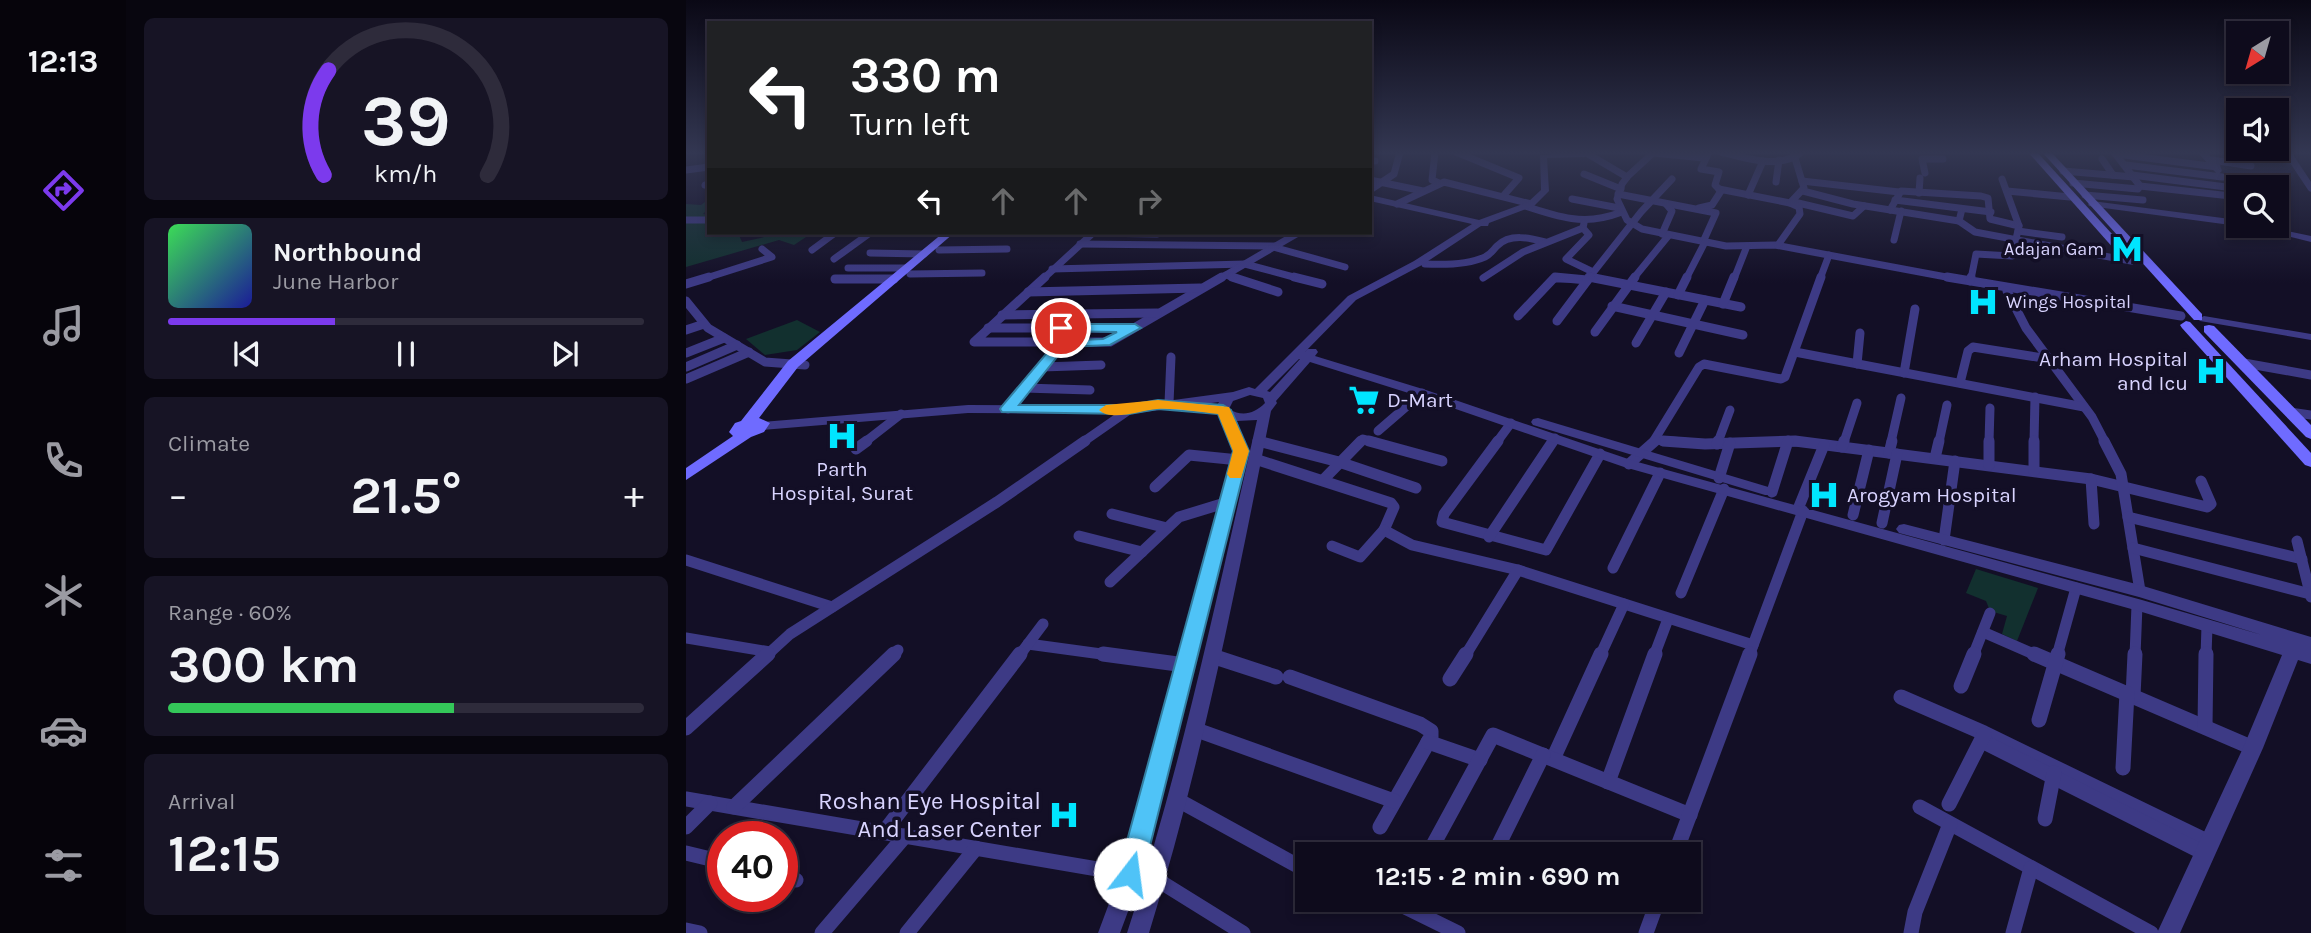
<!DOCTYPE html>
<meta charset="utf-8">
<style>
:root{--surface:#0e0b1c;--page:#171425;--text:#f1f3f6;--muted:#9b9ba3;--line:#2e2b3b;--accent:#7c3aed}
body{margin:0;font-family:Karla,sans-serif;background:var(--page);color:var(--text);height:100vh;display:flex;flex-direction:column;font-size:26px;white-space:nowrap}
*{box-sizing:border-box;margin:0}
p{font-size:23px;color:var(--muted)}
.icon{flex:none;width:38px;height:38px;fill:none;stroke:currentColor;stroke-width:2;stroke-linecap:round;stroke-linejoin:round}
.map{position:relative;flex:1;overflow:hidden}
.sheet{display:flex;flex-direction:column;gap:18px;padding:18px;background:#08060f;width:560px}
.sheet>*{flex:none}
.banner{position:absolute;left:21px;top:21px;width:665px;height:214px;border-radius:0px;box-shadow:0 4px 10px #0003,0 0 0 2px var(--line);background:#202124;color:#fff;overflow:hidden}
.needle{width:46px;rotate:217deg}
.buttons{position:absolute;left:1540px;top:21px;display:grid;gap:14px}
.buttons a{display:grid;place-items:center;width:63px;height:63px;border-radius:0px;background:var(--surface);box-shadow:0 4px 10px #0003,0 0 0 2px var(--line);font-size:35px}
.speed{position:absolute;left:21px;top:821px;display:flex;gap:14px;font-size:35px;font-weight:700;text-align:center}
.speed>*{display:grid;place-content:center;width:91px;height:91px;border-radius:50%;background:var(--surface);box-shadow:0 4px 10px #0003,0 0 0 2px var(--line);line-height:1}
.speed .limit{border:10px solid #d22;background:#fff;color:#111}
.pin{position:absolute;display:grid;place-items:center;width:60px;height:60px;color:#fff;margin:-30px;border:4px solid #fff;border-radius:50%;box-shadow:0 2px 7px #0007}
.me{position:absolute;width:77px;margin:-38px;rotate:15deg;stroke-linejoin:round;filter:drop-shadow(0 0 5px #0008)}
.turn{display:flex;align-items:center;gap:24px;height:147px;padding:0 28px;font-size:32px}
.turn .icon{width:91px;height:91px;stroke-width:2.5}
.turn b{display:block;font-size:49px;line-height:60px}
.lanes{display:flex;align-items:center;height:66px;padding:0 28px;background:#0003;justify-content:center;gap:35px;direction:ltr}
.lanes .off{opacity:.35}
.big{font-size:52px;font-weight:700;line-height:1.1}
.sheet .tile{flex:1;display:flex;flex-direction:column;justify-content:center;gap:10px;min-width:0;padding:0 24px;border-radius:10px;background:var(--page)}
.sheet .dial{align-items:center;gap:0}
.dial svg{height:182px;overflow:visible;fill:none;stroke:var(--line);stroke-width:7;stroke-linecap:round;text-anchor:middle}
.dial text{fill:var(--text);stroke:none}
.song{display:flex;align-items:center;gap:21px}
.cover{width:84px;height:84px;border-radius:10px;background:linear-gradient(135deg,hsl(130 70% 55%),hsl(240 70% 35%))}
.played{height:7px;border-radius:4px;background:linear-gradient(90deg,var(--accent) 35%,var(--line) 35%)}
.keys{display:flex;justify-content:space-around;direction:ltr}
.heat{display:flex;justify-content:space-between;align-items:center;font-size:38px;direction:ltr}
.charge{height:10px;border-radius:5px;background:linear-gradient(90deg,#34c759 60%,var(--line) 0)}
.trip{position:absolute;left:609px;top:842px;width:406px;height:70px;border-radius:0px;background:var(--surface);box-shadow:0 4px 10px #0003,0 0 0 2px var(--line);font-weight:700;line-height:70px;text-align:center}
main{display:flex;flex:1;min-height:0}
.tabs{display:flex;flex-direction:column;width:126px;justify-content:space-around;align-items:center;background:#06040b;color:var(--muted)}
.tabs .icon{width:49px;height:49px}
.tabs .on{color:var(--accent)}
.tabs b{font-size:32px;color:var(--text)}
.map>svg:first-child{display:block}
.green{fill:#12302f}
.lines{fill:none;stroke-linecap:round;stroke-linejoin:round}
.minor-far3{stroke:#3d3a85;stroke-width:7}
.minor-far2{stroke:#3d3a85;stroke-width:9}
.minor-far1{stroke:#3d3a85;stroke-width:11}
.minor{stroke:#3d3a85;stroke-width:15}
.tertiary{fill:#3d3a85;fill-rule:evenodd}
.secondary{fill:#6f6bff;fill-rule:evenodd}
.route{fill:#4fc3f7;stroke:#337fa1;stroke-width:2}
.slow{fill:#f59e0b}
.labels{text-anchor:middle;dominant-baseline:central;stroke-width:7;stroke-linejoin:round;paint-order:stroke}
.far-poi-label{font-size:18px;fill:#d9d4ff;stroke:#130f26;text-anchor:end}
.poi-label{font-size:21px;fill:#d9d4ff;stroke:#130f26;text-anchor:start}
.near-poi-label{font-size:24px;fill:#d9d4ff;stroke:#130f26;text-anchor:end}
</style>
<main>
<nav class="tabs">
<b>12:13</b>
<svg class="icon on" aria-label="directions" viewBox="0 0 24 24"><path d="M12 3l9 9-9 9-9-9zM9 14v-3h6M13 9l2 2-2 2"/></svg>
<svg class="icon" aria-label="music" viewBox="0 0 24 24"><path d="M9 18V5l10-2v13"/><circle cx="6" cy="18" r="3"/><circle cx="16" cy="16" r="3"/></svg>
<svg class="icon" aria-label="phone" viewBox="0 0 24 24"><path d="M5 4h4l2 5-3 2q2 4 5 5l2-3 5 2v4C11 20 4 13 5 4z"/></svg>
<svg class="icon" aria-label="climate" viewBox="0 0 24 24"><path d="M12 3v18M4 7l16 10M4 17L20 7"/></svg>
<svg class="icon" aria-label="car" viewBox="0 0 24 24"><path d="M5 17H2v-5l4-1 3-4h7l3 4 3 1v5h-3M9 17h6M6 11h13"/><circle cx="7" cy="17" r="2"/><circle cx="17" cy="17" r="2"/></svg>
<svg class="icon" aria-label="filters" viewBox="0 0 24 24"><path d="M4 7h16M4 17h16"/><circle cx="9" cy="7" r="2"/><circle cx="15" cy="17" r="2"/></svg>
</nav>
<section class="sheet">
<div class="tile dial"><svg viewBox="0 0 100 80">
<path d="M14 69A42 42 0 1 1 86 69"/>
<path d="M14 69A42 42 0 0 1 16 23" stroke="#7c3aed"/>
<text x="50" y="56" font-size="32" font-weight="700">39</text>
<text x="50" y="72" font-size="11">km/h</text>
</svg></div>
<div class="tile">
<div class="song"><i class="cover"></i><div><b>Northbound</b><p>June Harbor</p></div></div>
<div class="played"></div>
<div class="keys"><svg class="icon" aria-label="previous" viewBox="0 0 24 24"><path d="M18 5L8 12l10 7zM5 5v14"/></svg><svg class="icon" aria-label="pause" viewBox="0 0 24 24"><path d="M8 5v14M16 5v14"/></svg><svg class="icon" aria-label="next" viewBox="0 0 24 24"><path d="M6 5l10 7-10 7zM19 5v14"/></svg></div>
</div>
<div class="tile"><p>Climate</p>
<div class="heat"><a>−</a><b class="big">21.5°</b><a>+</a></div>
</div>
<div class="tile"><p>Range · 60%</p><b class="big">300 km</b><div class="charge"></div></div>
<div class="tile"><p>Arrival</p><b class="big">12:15</b></div>
</section>
<div class="map">
<svg width="1625" height="933" viewBox="0 0 1625 933">
<rect width="100%" height="100%" fill="#130f26"/>
<!-- green -->
<g class="green">
<path d="M23,199V208L17,214L23,215V233H52L56,242L97,233H126L108,245L93,240L0,267V204L15,205Z"/>
<path d="M111,320L134,332L111,350L79,355L60,339Z"/>
<path d="M1290,569L1352,588L1331,641L1316,634L1321,616L1304,611L1300,601L1280,593Z"/>
</g>
<g class="lines">
<!-- minor-far3 -->
<g class="minor-far3">
<path d="M749,152L746,180L753,183"/>
<path d="M770,152L833,178L818,195"/>
<path d="M1035,152C1058,158 1091,169 1113,154"/>
<path d="M1428,152L1454,186L1545,196"/>
<path d="M1516,152L1532,170"/>
<path d="M1601,152L1625,188"/>
<path d="M902,154L941,177"/>
<path d="M1430,154L1531,167"/>
<path d="M1018,158L967,153L942,176L936,184L931,199L941,220L956,229L1040,246L1089,245L1271,279"/>
<path d="M1416,159L1427,175"/>
<path d="M1526,160L1565,166"/>
<path d="M684,161H689"/>
<path d="M1440,165L1536,177"/>
<path d="M0,170L23,167"/>
<path d="M1377,171L1448,177"/>
<path d="M1239,173L1236,159H1257"/>
<path d="M898,174L935,189"/>
<path d="M1446,175L1540,187"/>
<path d="M684,180L737,191"/>
<path d="M1116,181L1213,192"/>
<path d="M1090,182L1093,160"/>
<path d="M1387,183L1452,189L1454,186"/>
<path d="M19,185L23,186"/>
<path d="M1033,189L1104,203"/>
<path d="M684,190L708,174L714,152"/>
<path d="M1117,191L1167,204L1273,221L1276,209"/>
<path d="M1321,191L1384,197"/>
<path d="M1542,191L1552,213"/>
<path d="M1233,193L1234,178"/>
<path d="M932,194L1030,213L1017,242"/>
<path d="M1062,195L1077,161"/>
<path d="M1399,195L1457,200"/>
<path d="M886,199L933,208"/>
<path d="M1209,200L1305,212"/>
<path d="M1108,202L1167,216L1178,206"/>
<path d="M711,204L758,182L845,204"/>
<path d="M839,206C872,217 899,226 933,213"/>
<path d="M1013,208L1026,205L1035,191L1029,185L1033,172L1015,169L1023,152"/>
<path d="M1204,210L1215,191L1295,196L1302,198L1304,219L1333,226"/>
<path d="M0,220H23"/>
<path d="M1273,221L1289,232L1445,261"/>
<path d="M898,223L897,228L903,235L880,259L907,272"/>
<path d="M1332,231L1376,237"/>
<path d="M407,233L471,234"/>
<path d="M493,233H557"/>
<path d="M976,234L986,211L980,204"/>
<path d="M1208,240L1215,211"/>
<path d="M394,244L590,246"/>
<path d="M1092,245L1114,214L1113,207L1104,203L1118,188L1109,158"/>
<path d="M587,247L659,267"/>
<path d="M126,250L149,233"/>
<path d="M253,250L321,249"/>
<path d="M184,253L238,254"/>
<path d="M148,259L184,233"/>
<path d="M739,264C759,265 781,265 799,257C805,254 807,250 811,246C824,233 844,238 859,242"/>
<path d="M162,268H221"/>
<path d="M366,269L559,264L615,279"/>
<path d="M224,274L296,273"/>
<path d="M540,275L551,279"/>
<path d="M903,277L911,279"/>
<path d="M797,278L837,252L897,228"/>
<path d="M17,279L86,257L76,249"/>
<path d="M357,279L407,233"/>
<path d="M533,279L612,233"/>
<path d="M867,279H886"/>
<path d="M902,279L955,212L986,179"/>
<path d="M947,279L983,235"/>
<path d="M1000,279L1019,242"/>
<path d="M1048,279L1061,246"/>
<path d="M1134,279L1143,255"/>
<path d="M1285,279L1290,254L1326,256L1333,226L1316,179"/>
</g>
<!-- minor-far2 -->
<g class="minor-far2">
<path d="M359,277L288,342H424L536,277"/>
<path d="M546,277L592,292"/>
<path d="M608,277L636,284"/>
<path d="M903,277L1055,307"/>
<path d="M1261,277L1495,316"/>
<path d="M149,279H208"/>
<path d="M1284,281L1285,277"/>
<path d="M0,284L23,277"/>
<path d="M1321,291L1340,328L1406,417L1419,442"/>
<path d="M342,292L514,288"/>
<path d="M992,295L1001,277"/>
<path d="M0,301L22,328L79,362L119,365"/>
<path d="M1037,304L1048,277"/>
<path d="M926,306L1057,335"/>
<path d="M316,315L471,313"/>
<path d="M832,316L869,277L901,280"/>
<path d="M871,321L904,277"/>
<path d="M302,328H446"/>
<path d="M0,330L18,324"/>
<path d="M909,332L949,277"/>
<path d="M950,343L980,292"/>
<path d="M1109,352L1398,407"/>
<path d="M0,353L38,338"/>
<path d="M993,353L1019,300"/>
<path d="M1558,363L1625,375"/>
<path d="M1171,364L1174,333"/>
<path d="M0,367L51,345"/>
<path d="M356,367L415,365"/>
<path d="M1218,373L1229,309"/>
<path d="M0,379L63,352"/>
<path d="M1274,383L1282,351L1287,347L1363,359"/>
<path d="M338,388L404,390"/>
<path d="M483,403L485,357"/>
<path d="M322,409L375,343"/>
<path d="M1604,412L1625,415"/>
<path d="M692,431L736,393"/>
<path d="M970,440L999,442"/>
<path d="M572,441L577,442"/>
<path d="M179,442L215,414"/>
<path d="M397,442L443,410"/>
<path d="M674,442L677,439L689,442"/>
<path d="M811,442L825,423"/>
<path d="M866,442L869,438"/>
<path d="M967,442L1013,367L1018,364L1095,379L1099,377L1135,277"/>
<path d="M1032,442L1044,410"/>
<path d="M1069,442H1119"/>
<path d="M1158,442L1171,403"/>
<path d="M1205,442L1215,398"/>
<path d="M1253,442L1261,405"/>
<path d="M1303,442L1304,408"/>
<path d="M1348,442L1349,397"/>
</g>
<!-- minor-far1 -->
<g class="minor-far1">
<path d="M572,441L653,462L730,488"/>
<path d="M683,441L756,461"/>
<path d="M812,441L758,514L756,522L860,550L914,454"/>
<path d="M977,441L1019,444L1109,441L1405,479L1521,507L1525,504L1515,481"/>
<path d="M1418,441L1435,474L1454,591"/>
<path d="M1031,444L1032,441"/>
<path d="M1156,447L1158,441"/>
<path d="M170,449L181,441"/>
<path d="M1203,453L1206,441"/>
<path d="M1249,458L1253,441"/>
<path d="M569,459L705,503L708,507L698,530L726,545L832,570L1067,645"/>
<path d="M943,464L969,441"/>
<path d="M1303,465V441"/>
<path d="M1348,471V441"/>
<path d="M1033,478L1044,443"/>
<path d="M1405,479L1408,524"/>
<path d="M637,480L675,441"/>
<path d="M469,487L503,455L553,460"/>
<path d="M1086,492L1102,441"/>
<path d="M1112,509L1138,445"/>
<path d="M426,514L481,528"/>
<path d="M1167,515L1183,450"/>
<path d="M1442,517L1616,559"/>
<path d="M1196,523L1211,454"/>
<path d="M393,536L456,552"/>
<path d="M803,537L867,441"/>
<path d="M1258,540L1269,461"/>
<path d="M1611,541L1625,597"/>
<path d="M646,546L674,557L698,530"/>
<path d="M1447,548L1624,594"/>
<path d="M0,560L146,607"/>
<path d="M927,568L974,473"/>
<path d="M424,582L493,517L542,502"/>
<path d="M995,593L1038,489"/>
<path d="M1297,632L1352,656"/>
<path d="M0,638L84,652"/>
<path d="M342,644L430,656"/>
<path d="M80,656L104,634L311,502L399,441"/>
<path d="M206,656L212,650"/>
<path d="M333,656L357,624"/>
<path d="M779,656L832,570"/>
<path d="M914,656L938,604"/>
<path d="M968,656L982,619"/>
<path d="M1063,656L1117,511"/>
<path d="M1287,656L1304,613"/>
<path d="M1371,656L1390,588"/>
<path d="M1449,656L1451,605"/>
<path d="M1520,656L1521,626"/>
</g>
<!-- minor -->
<g class="minor">
<path d="M417,654L499,665"/>
<path d="M1348,654L1567,748"/>
<path d="M526,656L590,677"/>
<path d="M604,677L734,724L745,731V737L694,827"/>
<path d="M764,679L780,654"/>
<path d="M1275,686L1288,654"/>
<path d="M1447,696L1449,654"/>
<path d="M1215,697L1298,733L1523,842"/>
<path d="M1353,720L1372,654"/>
<path d="M1519,727L1520,654"/>
<path d="M0,728L82,654"/>
<path d="M508,729L708,801"/>
<path d="M1296,741L1518,853"/>
<path d="M742,742L794,760"/>
<path d="M867,759L915,654"/>
<path d="M1437,768L1441,693"/>
<path d="M922,782L969,654"/>
<path d="M0,799L470,879L557,933"/>
<path d="M490,799L621,871"/>
<path d="M1263,804L1298,735"/>
<path d="M48,807L208,654"/>
<path d="M1234,807L1465,933"/>
<path d="M1359,819L1368,773"/>
<path d="M0,827L24,803"/>
<path d="M198,832L334,654"/>
<path d="M746,847L807,735L1004,815"/>
<path d="M0,853L37,862"/>
<path d="M808,854L857,755"/>
<path d="M989,854L1064,654"/>
<path d="M96,877L110,880"/>
<path d="M674,900L677,901"/>
<path d="M711,903L772,933"/>
<path d="M0,930L14,933"/>
<path d="M136,933L219,836"/>
<path d="M221,933L290,848"/>
<path d="M960,933L972,900"/>
<path d="M1225,933L1229,912L1264,824"/>
<path d="M1327,933L1345,868"/>
</g>
<!-- tertiary -->
<g class="tertiary">
<path d="M909,152L899,157L861,158L863,191L848,206L803,223L802,226H795L736,265L670,300L618,353L622,349H630L632,352L629,356L740,390L948,461L1456,600L1576,635L1453,597L1213,533L1210,529L1213,525L1218,524L1454,585L1625,637V664L1612,660L1577,748L1494,933H1471L1557,748L1596,655L1456,612L938,467L732,396L624,362L590,401L591,403L585,411C550,587 516,762 463,933H441C496,765 532,592 571,420L551,421L562,455L456,874L434,933H412L434,874L548,455L536,415L530,407L533,402L443,414L282,413L76,430L69,426L76,422L282,405L443,406L547,392L563,387L569,389L662,296L728,261L786,224L684,201V195L793,220L842,202L855,190L854,155ZM614,359L584,392L581,391L613,359ZM564,395L577,398L579,403C568,414 556,417 543,409L547,401Z"/>
<path d="M1406,201L1552,220V226L1403,206L1402,204Z"/>
<path d="M1560,226H1577L1625,236V242Z"/>
<path d="M1518,316L1625,334V340L1514,321L1512,319Z"/>
<path d="M852,418L1089,489L1091,492L1089,495H1079L847,425L845,422L847,419Z"/>
</g>
<!-- secondary -->
<g class="secondary">
<path d="M1342,152H1351L1437,246V250H1429Z"/>
<path d="M1356,152H1365L1516,314V320H1508Z"/>
<path d="M257,233H268L112,367L73,418L84,423L78,432L65,437L0,480V468L47,436L43,432L49,423L55,421L102,361Z"/>
<path d="M1500,321L1504,322L1625,453V467L1619,465L1496,328L1494,325Z"/>
<path d="M1523,325L1528,326L1625,425V439L1620,437L1518,332V326Z"/>
</g>
</g>
<!-- sky -->
<linearGradient id="sky" x2="0" y2="1"><stop stop-color="#0a0815"/><stop offset="0.54" stop-color="#333752"/><stop offset="1" stop-color="#333752" stop-opacity="0"/></linearGradient>
<rect width="1625" height="283" fill="url(#sky)"/>
<!-- route -->
<path class="route" d="M375,324H449L455,328L424,345L379,347L333,405H443L472,400L537,405L545,410L563,451L457,874L453,883L444,886L436,883L432,874L547,451L532,414L472,409L443,414L316,412L314,409L316,406L371,341L417,339L431,332L371,331L369,328Z"/>
<!-- slow -->
<path class="slow" d="M472,400L543,407L563,451L555,478H544L541,474L547,451L532,414C512,412 491,408 471,409C455,410 426,422 413,410L420,405Z"/>
<!-- icons -->
<defs>
<g id="metro-bare" transform="scale(2.415)"><path d="M-5.5 5V-5H-3L0 0L3-5H5.5V5H3V-.5L0 4L-3-.5V5Z" fill="#00e5ff" stroke="#130f26" stroke-width="2.5" paint-order="stroke"/></g>
<g id="hospital-bare" transform="scale(2.415)"><path d="M-5-5h3v3.5h4V-5h3V5h-3V1.5h-4V5h-3Z" fill="#00e5ff" stroke="#130f26" stroke-width="2.5" paint-order="stroke"/></g>
<g id="supermarket-bare" transform="scale(2.415)"><path d="M-6-5.5h2.5l.6 2H6L4.5 2H-2.5L-4.4-4H-6ZM-1.5 3.2a1.3 1.3 0 1 0 .1 0ZM3 3.2a1.3 1.3 0 1 0 .1 0Z" fill="#00e5ff" stroke="#130f26" stroke-width="2.5" paint-order="stroke"/></g>
</defs>
<g fill-rule="evenodd">
<use href="#metro-bare" x="1441" y="249"/>
<use href="#hospital-bare" x="1297" y="302"/>
<use href="#hospital-bare" x="1525" y="371"/>
<use href="#supermarket-bare" x="678" y="400"/>
<use href="#hospital-bare" x="156" y="436"/>
<use href="#hospital-bare" x="1138" y="495"/>
<use href="#hospital-bare" x="378" y="815"/>
</g>
<g class="labels">
<!-- far-poi labels -->
<g class="far-poi-label">
<text x="1418" y="249">Adajan Gam</text>
<text x="1320" y="302" text-anchor="start">Wings Hospital</text>
</g>
<!-- poi labels -->
<g class="poi-label">
<text x="1502" y="359" text-anchor="end">Arham Hospital<tspan x="1502" dy="24">and Icu</tspan></text>
<text x="701" y="400">D-Mart</text>
<text x="156" y="469" text-anchor="middle">Parth<tspan x="156" dy="24">Hospital, Surat</tspan></text>
<text x="1161" y="495">Arogyam Hospital</text>
</g>
<!-- near-poi labels -->
<g class="near-poi-label">
<text x="355" y="801">Roshan Eye Hospital<tspan x="355" dy="28">And Laser Center</tspan></text>
</g>
</g>
</svg>
<div class="buttons">
<a><svg class="needle" viewBox="-14 -14 28 28"><path d="M0-13l5 13h-10z" fill="#e53935"/><path d="M0 13l5-13h-10z" fill="#9b9ba3"/></svg></a>
<a><svg class="icon" aria-label="sound" viewBox="0 0 24 24"><path d="M4 9h4l5-4v14l-5-4H4zM17 9q2 3 0 6"/></svg></a>
<a><svg class="icon" aria-label="search" viewBox="0 0 24 24"><circle cx="10" cy="10" r="6"/><path d="M15 15l6 6"/></svg></a>
</div>
<div class="speed"><div class="limit">40</div></div>
<div class="pin" style="left:375px;top:328px;background:#d93025"><svg class="icon" aria-label="arrive" viewBox="0 0 24 24"><path d="M6 21V4h12l-3 4 3 4H6"/></svg></div>
<svg class="me" style="left:444px;top:874px" viewBox="-20 -20 40 40"><circle r="19" fill="#fff"/><path d="M0-13L10 11 0 6-10 11z" fill="#4fc3f7"/></svg>
<div class="trip">12:15 · 2 min · 690 m</div>
<div class="banner">
<div class="turn"><svg class="icon" aria-label="left" viewBox="0 0 24 24"><path d="M17 20v-9H6M10 6l-5 5 5 5"/></svg><div><b>330 m</b>Turn left</div></div>
<div class="lanes"><svg class="icon" aria-label="left" viewBox="0 0 24 24"><path d="M17 20v-9H6M10 6l-5 5 5 5"/></svg><svg class="icon off" aria-label="ahead" viewBox="0 0 24 24"><path d="M12 20V5M6 11l6-6 6 6"/></svg><svg class="icon off" aria-label="ahead" viewBox="0 0 24 24"><path d="M12 20V5M6 11l6-6 6 6"/></svg><svg class="icon off" aria-label="right" viewBox="0 0 24 24"><path d="M7 20v-9h11M14 6l5 5-5 5"/></svg></div>
</div>
</div>
</main>
